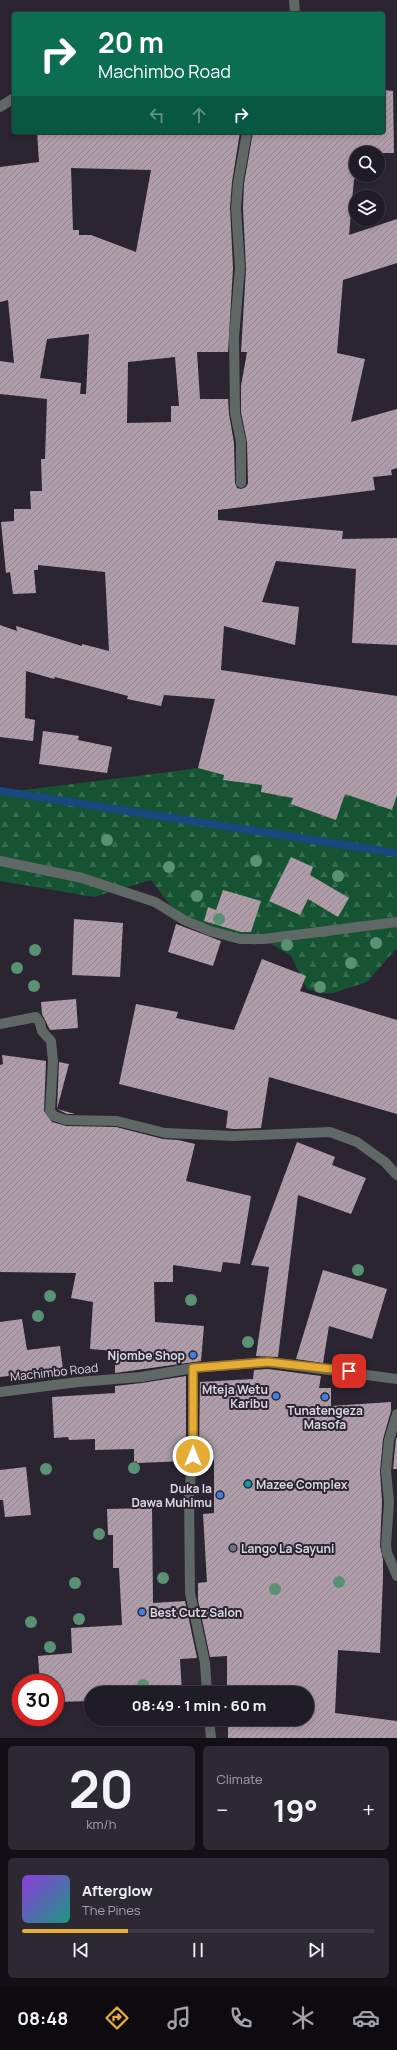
<!DOCTYPE html>
<meta charset="utf-8">
<style>
:root{--surface:#201c26;--page:#2d2932;--text:#f1f3f6;--muted:#a2a1a7;--line:#3d3a43;--accent:#e6ad36}
body{margin:0;font-family:Manrope,sans-serif;background:var(--page);color:var(--text);height:100vh;display:flex;flex-direction:column;font-size:15px;white-space:nowrap}
*{box-sizing:border-box;margin:0}
p{font-size:13px;color:var(--muted)}
.icon{flex:none;width:22px;height:22px;fill:none;stroke:currentColor;stroke-width:2;stroke-linecap:round;stroke-linejoin:round}
.map{position:relative;height:1738px;overflow:hidden}
.details{display:flex;flex-direction:column;gap:8px;padding:8px;background:#120f15;flex:1}
.details>*{flex:none}
.banner{position:absolute;left:12px;top:12px;width:373px;height:122px;border-radius:4px;box-shadow:0 2px 6px #0003,0 0 0 1px var(--line);background:#0b6e4f;color:#fff;overflow:hidden}
.buttons{position:absolute;left:349px;top:146px;display:grid;gap:8px}
.buttons a{display:grid;place-items:center;width:36px;height:36px;border-radius:50%;background:var(--surface);box-shadow:0 2px 6px #0003,0 0 0 1px var(--line);font-size:20px}
.speed{position:absolute;left:12px;top:1674px;display:flex;gap:8px;font-size:20px;font-weight:700;text-align:center}
.speed>*{display:grid;place-content:center;width:52px;height:52px;border-radius:50%;background:var(--surface);box-shadow:0 2px 6px #0003,0 0 0 1px var(--line);line-height:1}
.speed .limit{border:6px solid #d22;background:#fff;color:#111}
.pin{position:absolute;display:grid;place-items:center;width:34px;height:34px;color:#fff;margin:-17px;border-radius:8px;box-shadow:0 2px 6px #0006}
.me{position:absolute;width:44px;margin:-22px;rotate:0deg;stroke-linejoin:round;filter:drop-shadow(0 0 3px #0008)}
.turn{display:flex;align-items:center;gap:14px;height:84px;padding:0 20px;font-size:18px}
.turn .icon{width:52px;height:52px;stroke-width:2.5}
.turn b{display:block;font-size:28px;line-height:34px}
.lanes{display:flex;align-items:center;height:38px;padding:0 20px;background:#0003;justify-content:center;gap:20px;direction:ltr}
.lanes .off{opacity:.35}
.big{font-size:30px;font-weight:700;line-height:1.1}
.details .widget{flex:1;display:flex;flex-direction:column;justify-content:center;gap:6px;min-width:0;padding:0 14px;border-radius:6px;background:var(--page)}
.details .dial{align-items:center;gap:0}
.dial b{font-size:52px;line-height:1}
.song{display:flex;align-items:center;gap:12px}
.cover{width:48px;height:48px;border-radius:6px;background:linear-gradient(135deg,hsl(270 70% 55%),hsl(170 70% 35%))}
.played{height:4px;border-radius:2px;background:linear-gradient(90deg,var(--accent) 30%,var(--line) 30%)}
.keys{display:flex;justify-content:space-around;direction:ltr}
.heat{display:flex;justify-content:space-between;align-items:center;font-size:22px;direction:ltr}
.details .tiles{flex:1;display:grid;gap:8px;grid-template-columns:1fr 1fr}
.widget:last-child{grid-column:span 2}
.trip{position:absolute;left:84px;top:1686px;width:230px;height:40px;border-radius:20px;background:var(--surface);box-shadow:0 2px 6px #0003,0 0 0 1px var(--line);font-weight:700;line-height:40px;text-align:center}
.dock{display:flex;height:64px;justify-content:space-around;align-items:center;background:#0d0b0f;color:var(--muted)}
.dock .icon{width:28px;height:28px}
.dock .current{color:var(--accent)}
.dock b{font-size:18px;color:var(--text)}
.map>svg:first-child{display:block}
.forest{fill:url(#forest-firs)}
.lines{fill:none;stroke-linecap:round;stroke-linejoin:round}
.stream{stroke:#17487e;stroke-width:8}
.building{fill:url(#building-hatch);fill-rule:evenodd}
.minor{stroke:#606865;stroke-width:10}
.tree{fill:#599174}
.route-casing{stroke:#967023;stroke-width:10}
.route{stroke:#e6ad36;stroke-width:7}
.shop-dot{fill:#3f7fe0;stroke:#2b2532;stroke-width:1.5}
.culture-dot{fill:#0f9aa8;stroke:#2b2532;stroke-width:1.5}
.worship-dot{fill:#6b7280;stroke:#2b2532;stroke-width:1.5}
.labels{text-anchor:middle;dominant-baseline:central;stroke-width:4;stroke-linejoin:round;paint-order:stroke}
.poi-label{font-size:12px;font-weight:bold;fill:#dcd8e0;stroke:#2b2532;text-anchor:end}
.street-label{font-size:12px;fill:#dcd8e0;stroke:#2b2532}
</style>
<div class="map">
<svg width="397" height="1738" viewBox="0 0 397 1738">
<defs>
<pattern id="forest-firs" width="22" height="20" patternUnits="userSpaceOnUse"><rect width="22" height="20" fill="#155332"/><path d="M5 1l3.5 6h-7zM16 11l3.5 6h-7z" fill="#366b4f"/></pattern>
<pattern id="building-hatch" width="6" height="6" patternUnits="userSpaceOnUse"><rect width="6" height="6" fill="#af9eaa"/><path d="M-1 1l2-2M0 6l6-6M5 7l2-2" fill="none" stroke="#948790"/></pattern>
</defs>
<rect width="100%" height="100%" fill="#2b2532"/>
<!-- forest -->
<path class="forest" d="M397,740V948L367,982L330,994L307,989L291,956L262,938L256,945L214,932L177,914L151,880L94,897L0,881V793L169,772Z"/>
<g class="lines">
<!-- stream -->
<path class="stream" d="M0,791L397,853"/>
</g>
<!-- building -->
<g class="building">
<path d="M383,90L393,91L394,153H356V175H370V181L354,179L349,235L397,219V263L343,280L337,353L365,359L351,422L397,409V468L391,470L392,475L373,477L375,490L218,510V520L343,531L342,539L397,538V645L352,643L356,569L276,561L262,602L299,607L295,645L224,626L221,670L397,696V795L392,810L345,794L336,820L291,804L293,798L261,792L262,785L223,780L224,775L198,768L215,699L164,695L161,706L127,699L128,696L55,677L54,679L26,671L25,718L35,720L33,741L0,737V625L17,631L16,626L82,646V644L109,651L105,572L38,565V570H34L36,593L13,594L10,572L6,573L1,522L14,521V509H31L30,491H42L41,459H45L47,399L0,394V361L14,363L8,300L0,302V167L39,162L37,132H240L232,182L230,207L233,268L228,352H197L200,399H228L229,414L234,443L235,483L237,488L241,489L246,487L248,483L247,442L241,412V386L247,352H241L246,269L243,208L244,184L253,132H383ZM71,168L151,170L136,252L91,235H79V230H73ZM89,334L86,394H80L81,383L40,378L47,339ZM175,357L179,406H171V422L127,423L128,362Z"/>
<path d="M43,731L79,736L78,740L112,747L107,773L39,764Z"/>
<path d="M291,857L313,867L310,875L349,898L338,917L308,899L300,915L269,901Z"/>
<path d="M223,890L261,901L251,932H241L204,921L208,907L216,910Z"/>
<path d="M74,919L123,923L120,977L72,975Z"/>
<path d="M176,924L221,941L213,966L168,952Z"/>
<path d="M262,959L306,976L300,991L397,1020V1114L269,1077L261,1128L234,1129L226,1128L228,1111L119,1084L136,1004L178,1012L176,1018L234,1030Z"/>
<path d="M76,999L78,1028L50,1030L42,1014L41,1002Z"/>
<path d="M2,1055L46,1061L44,1111L52,1122L66,1126L116,1127L163,1139L178,1140L195,1144L186,1181L251,1196L240,1264L223,1262L221,1272L173,1265V1282H154L155,1322L204,1326L201,1361L115,1373V1351L90,1349L93,1302L71,1298L76,1273L0,1272V1065L3,1064Z"/>
<path d="M59,1062L69,1064L57,1109L75,1114H67L57,1109Z"/>
<path d="M297,1142L335,1157L332,1165L366,1178L351,1214L298,1195L278,1357L256,1356L269,1267L251,1265Z"/>
<path d="M323,1270L387,1289L372,1339L329,1326L323,1363L296,1359Z"/>
<path d="M22,1319L27,1350L60,1346L63,1369L0,1377V1322Z"/>
<path d="M268,1369L321,1376L319,1388H331V1406L391,1402V1411L383,1439L380,1471L382,1502L380,1546L383,1560V1577L380,1653L338,1650L335,1713L397,1721V1738H228V1719H307V1693H227V1656L210,1657L198,1600V1583L207,1582L203,1514L214,1513V1460L199,1461L200,1374V1382L253,1379L254,1370Z"/>
<path d="M186,1376V1461L137,1463V1461L134,1462V1449L95,1450V1439L69,1440L68,1437L54,1438L52,1397L115,1393V1386L142,1383Z"/>
<path d="M396,1438H397V1469H393Z"/>
<path d="M26,1467L31,1515L5,1517L3,1500H0V1470Z"/>
<path d="M152,1508L153,1603L185,1601L197,1658L180,1659L182,1693H91V1701L55,1702V1683H40L38,1656L72,1653L71,1628L122,1625L119,1568H113V1535H108L107,1509Z"/>
</g>
<g class="lines">
<!-- minor -->
<g class="minor">
<path d="M294,0L295,14"/>
<path d="M0,107L14,98"/>
<path d="M241,483V442L235,413L234,337L240,268L236,208L238,183L247,132"/>
<path d="M0,861L82,878L155,902L184,920L210,931L240,939H264L397,922"/>
<path d="M0,1024L36,1017L40,1023L42,1031L51,1041L53,1061L50,1111L54,1116L66,1120L117,1121L165,1133L234,1136L330,1132L357,1142L385,1162L397,1175"/>
<path d="M193,1368V1456L189,1493L190,1593L205,1663L207,1693"/>
<path d="M0,1392L78,1382L141,1377L193,1368L268,1362L397,1379"/>
<path d="M397,1414L389,1440L386,1471L389,1502L386,1545L387,1553L397,1576"/>
<path d="M209,1719L211,1738"/>
</g>
</g>
<!-- trees -->
<g class="tree">
<circle cx="107" cy="840" r="6"/>
<circle cx="256" cy="861" r="6"/>
<circle cx="169" cy="867" r="6"/>
<circle cx="338" cy="876" r="6"/>
<circle cx="197" cy="896" r="6"/>
<circle cx="219" cy="919" r="6"/>
<circle cx="376" cy="943" r="6"/>
<circle cx="287" cy="945" r="6"/>
<circle cx="35" cy="950" r="6"/>
<circle cx="351" cy="963" r="6"/>
<circle cx="17" cy="968" r="6"/>
<circle cx="34" cy="986" r="6"/>
<circle cx="320" cy="987" r="6"/>
<circle cx="358" cy="1270" r="6"/>
<circle cx="50" cy="1296" r="6"/>
<circle cx="191" cy="1300" r="6"/>
<circle cx="38" cy="1316" r="6"/>
<circle cx="248" cy="1342" r="6"/>
<circle cx="134" cy="1468" r="6"/>
<circle cx="46" cy="1469" r="6"/>
<circle cx="99" cy="1534" r="6"/>
<circle cx="163" cy="1578" r="6"/>
<circle cx="339" cy="1582" r="6"/>
<circle cx="75" cy="1583" r="6"/>
<circle cx="275" cy="1589" r="6"/>
<circle cx="79" cy="1619" r="6"/>
<circle cx="31" cy="1622" r="6"/>
<circle cx="50" cy="1647" r="6"/>
<circle cx="143" cy="1685" r="6"/>
</g>
<g class="lines">
<!-- route casing -->
<g class="route-casing">
<path id="route" d="M193,1456V1368L268,1362L349,1371"/>
</g>
<!-- route -->
<use href="#route" class="route"/>
</g>
<!-- markers -->
<g class="shop-dot">
<circle cx="193" cy="1355" r="4"/>
<circle cx="276" cy="1396" r="4"/>
<circle cx="325" cy="1397" r="4"/>
<circle cx="220" cy="1495" r="4"/>
<circle cx="142" cy="1612" r="4"/>
</g>
<circle class="culture-dot" cx="248" cy="1484" r="4"/>
<circle class="worship-dot" cx="233" cy="1548" r="4"/>
<g class="labels">
<!-- poi labels -->
<g class="poi-label">
<text x="185" y="1355">Njombe Shop</text>
<text x="268" y="1389">Mteja Wetu<tspan x="268" dy="14">Karibu</tspan></text>
<text x="325" y="1410" text-anchor="middle">Tunatengeza<tspan x="325" dy="14">Masofa</tspan></text>
<text x="256" y="1484" text-anchor="start">Mazee Complex</text>
<text x="212" y="1488">Duka la<tspan x="212" dy="14">Dawa Muhimu</tspan></text>
<text x="241" y="1548" text-anchor="start">Lango La Sayuni</text>
<text x="150" y="1612" text-anchor="start">Best Cutz Salon</text>
</g>
<!-- street labels -->
<g class="street-label">
<text transform="translate(54 1372) rotate(-6)">Machimbo Road</text>
</g>
</g>
</svg>
<div class="buttons">
<a><svg class="icon" aria-label="search" viewBox="0 0 24 24"><circle cx="10" cy="10" r="6"/><path d="M15 15l6 6"/></svg></a>
<a><svg class="icon" aria-label="layers" viewBox="0 0 24 24"><path d="M12 4l9 5-9 5-9-5zM3 14l9 5 9-5"/></svg></a>
</div>
<div class="speed"><div class="limit">30</div></div>
<div class="pin" style="left:349px;top:1371px;background:#d93025"><svg class="icon" aria-label="arrive" viewBox="0 0 24 24"><path d="M6 21V4h12l-3 4 3 4H6"/></svg></div>
<svg class="me" style="left:193px;top:1456px" viewBox="-20 -20 40 40"><circle r="17" fill="#e6ad36" stroke="#fff" stroke-width="3"/><path d="M0-11L8 9 0 5-8 9z" fill="#fff"/></svg>
<div class="trip">08:49 · 1 min · 60 m</div>
<div class="banner">
<div class="turn"><svg class="icon" aria-label="right" viewBox="0 0 24 24"><path d="M7 20v-9h11M14 6l5 5-5 5"/></svg><div><b>20 m</b>Machimbo Road</div></div>
<div class="lanes"><svg class="icon off" aria-label="left" viewBox="0 0 24 24"><path d="M17 20v-9H6M10 6l-5 5 5 5"/></svg><svg class="icon off" aria-label="ahead" viewBox="0 0 24 24"><path d="M12 20V5M6 11l6-6 6 6"/></svg><svg class="icon" aria-label="right" viewBox="0 0 24 24"><path d="M7 20v-9h11M14 6l5 5-5 5"/></svg></div>
</div>
</div>
<section class="details">
<div class="tiles">
<div class="widget dial"><b>20</b><p>km/h</p></div>
<div class="widget"><p>Climate</p>
<div class="heat"><a>−</a><b class="big">19°</b><a>+</a></div>
</div>
<div class="widget">
<div class="song"><i class="cover"></i><div><b>Afterglow</b><p>The Pines</p></div></div>
<div class="played"></div>
<div class="keys"><svg class="icon" aria-label="previous" viewBox="0 0 24 24"><path d="M18 5L8 12l10 7zM5 5v14"/></svg><svg class="icon" aria-label="pause" viewBox="0 0 24 24"><path d="M8 5v14M16 5v14"/></svg><svg class="icon" aria-label="next" viewBox="0 0 24 24"><path d="M6 5l10 7-10 7zM19 5v14"/></svg></div>
</div>
</div>
</section>
<nav class="dock">
<b>08:48</b>
<svg class="icon current" aria-label="directions" viewBox="0 0 24 24"><path d="M12 3l9 9-9 9-9-9zM9 14v-3h6M13 9l2 2-2 2"/></svg>
<svg class="icon" aria-label="music" viewBox="0 0 24 24"><path d="M9 18V5l10-2v13"/><circle cx="6" cy="18" r="3"/><circle cx="16" cy="16" r="3"/></svg>
<svg class="icon" aria-label="phone" viewBox="0 0 24 24"><path d="M5 4h4l2 5-3 2q2 4 5 5l2-3 5 2v4C11 20 4 13 5 4z"/></svg>
<svg class="icon" aria-label="climate" viewBox="0 0 24 24"><path d="M12 3v18M4 7l16 10M4 17L20 7"/></svg>
<svg class="icon" aria-label="car" viewBox="0 0 24 24"><path d="M5 17H2v-5l4-1 3-4h7l3 4 3 1v5h-3M9 17h6M6 11h13"/><circle cx="7" cy="17" r="2"/><circle cx="17" cy="17" r="2"/></svg>
</nav>
